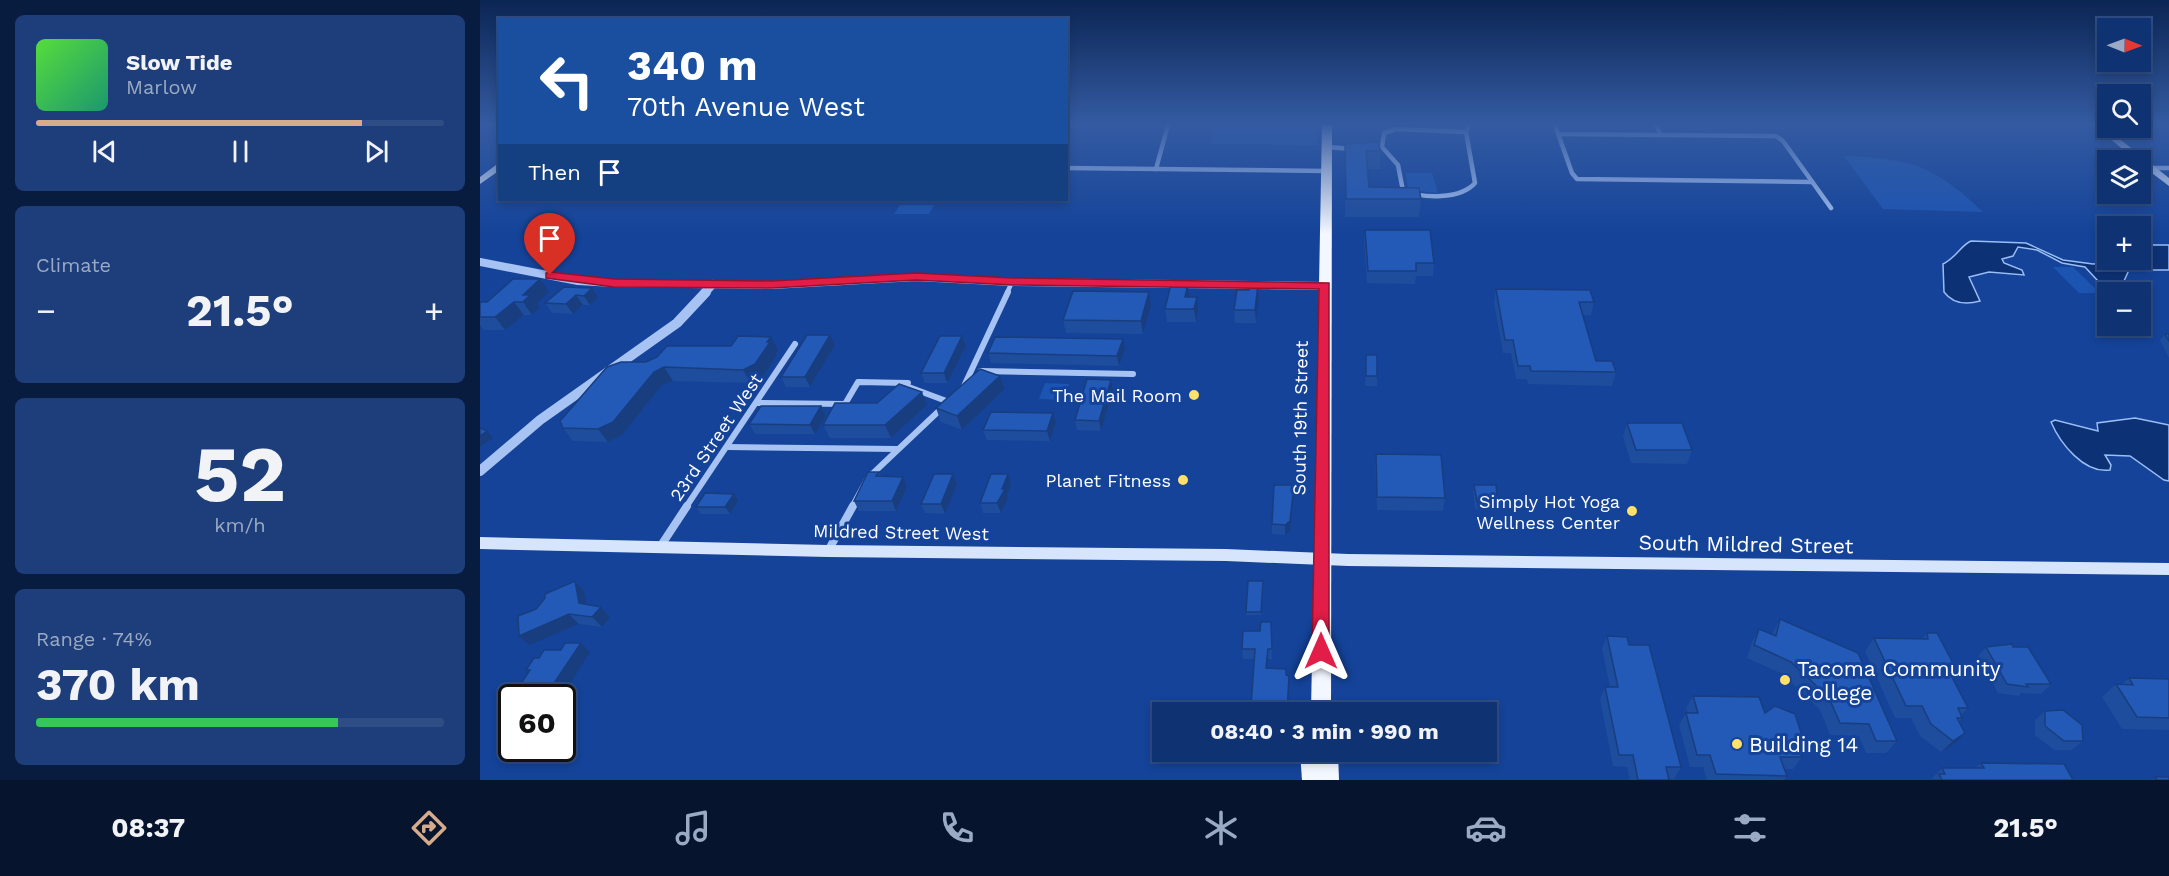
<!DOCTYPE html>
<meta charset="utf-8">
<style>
:root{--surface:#0f3273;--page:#1d3e7b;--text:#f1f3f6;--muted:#9baac4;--line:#2f4d85;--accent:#d6ab8b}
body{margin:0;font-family:"Work Sans",sans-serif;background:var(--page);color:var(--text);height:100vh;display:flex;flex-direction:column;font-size:22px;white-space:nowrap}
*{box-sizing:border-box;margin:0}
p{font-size:20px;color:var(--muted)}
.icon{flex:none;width:33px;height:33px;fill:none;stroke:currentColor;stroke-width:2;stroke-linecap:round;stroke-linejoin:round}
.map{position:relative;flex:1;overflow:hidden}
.details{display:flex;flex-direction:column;gap:15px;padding:15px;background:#081c3f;width:480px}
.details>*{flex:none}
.hud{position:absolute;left:18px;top:18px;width:570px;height:183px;border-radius:0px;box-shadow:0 3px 9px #0003,0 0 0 2px var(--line);background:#1a4fa0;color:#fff;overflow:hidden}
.needle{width:39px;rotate:91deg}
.buttons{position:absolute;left:1617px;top:18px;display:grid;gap:12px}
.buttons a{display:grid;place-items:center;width:54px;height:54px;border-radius:0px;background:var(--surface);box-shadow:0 3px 9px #0003,0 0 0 2px var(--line);font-size:30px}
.speed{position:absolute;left:18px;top:684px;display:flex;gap:12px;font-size:30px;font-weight:700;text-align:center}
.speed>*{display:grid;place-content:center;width:78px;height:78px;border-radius:50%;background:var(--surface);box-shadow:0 3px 9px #0003,0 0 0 2px var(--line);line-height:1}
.speed .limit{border:3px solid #111;border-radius:9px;background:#fff;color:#111}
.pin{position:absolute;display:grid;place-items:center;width:51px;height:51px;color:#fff;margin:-62px -26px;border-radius:50% 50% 50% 0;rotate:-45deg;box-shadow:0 0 6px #0007}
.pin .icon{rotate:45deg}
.me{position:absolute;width:66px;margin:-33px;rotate:0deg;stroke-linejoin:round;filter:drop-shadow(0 0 4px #0008)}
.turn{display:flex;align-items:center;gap:21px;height:126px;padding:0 30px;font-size:27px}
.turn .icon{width:78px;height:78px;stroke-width:2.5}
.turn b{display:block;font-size:42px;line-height:51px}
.then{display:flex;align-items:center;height:57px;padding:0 30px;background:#0003;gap:12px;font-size:22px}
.big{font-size:45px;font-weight:700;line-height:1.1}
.details .tile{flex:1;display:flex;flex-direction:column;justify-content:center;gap:9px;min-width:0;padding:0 21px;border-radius:9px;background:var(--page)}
.details .dial{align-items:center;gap:0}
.dial b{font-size:78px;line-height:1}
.song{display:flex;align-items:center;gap:18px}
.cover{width:72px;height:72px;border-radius:9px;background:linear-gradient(135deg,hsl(110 70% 55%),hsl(160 70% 35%))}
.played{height:6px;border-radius:3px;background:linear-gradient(90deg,var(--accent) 80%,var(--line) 80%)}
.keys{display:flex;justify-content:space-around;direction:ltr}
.heat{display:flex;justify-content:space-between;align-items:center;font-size:33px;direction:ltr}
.charge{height:9px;border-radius:4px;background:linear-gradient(90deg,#34c759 74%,var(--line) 0)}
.trip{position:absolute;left:672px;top:702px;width:345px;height:60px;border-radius:0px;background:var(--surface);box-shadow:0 3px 9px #0003,0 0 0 2px var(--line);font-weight:700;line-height:60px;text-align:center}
.dock{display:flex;height:96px;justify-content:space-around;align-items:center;background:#06142e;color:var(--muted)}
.dock .icon{width:42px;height:42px}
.dock .active{color:var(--accent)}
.dock b{font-size:27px;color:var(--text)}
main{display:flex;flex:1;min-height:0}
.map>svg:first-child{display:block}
.green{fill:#1c54b2}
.water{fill:#0d3175;stroke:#99bdf5;stroke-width:1.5}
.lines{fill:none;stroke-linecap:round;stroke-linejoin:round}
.minor-far2{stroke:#a7c3f3;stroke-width:4.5}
.minor-far1{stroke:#a7c3f3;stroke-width:6}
.minor{stroke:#a7c3f3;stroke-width:8}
.tertiary-far1{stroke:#a7c3f3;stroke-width:8}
.tertiary{stroke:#a7c3f3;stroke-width:10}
.secondary{fill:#d6e4fc;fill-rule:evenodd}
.primary{fill:#f3f7ff;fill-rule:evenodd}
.wall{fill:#1e4d9d}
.shaded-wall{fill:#183e80}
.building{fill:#2359b7;stroke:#183e80;stroke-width:1.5}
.route{fill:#e11d48;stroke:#92132f;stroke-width:1.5}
.poi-dot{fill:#ffe069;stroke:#144399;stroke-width:2}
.labels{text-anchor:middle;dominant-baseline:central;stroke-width:6;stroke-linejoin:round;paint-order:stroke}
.poi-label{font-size:18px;fill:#fff;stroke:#144399;text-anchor:end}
.street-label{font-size:18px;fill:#fff;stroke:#144399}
.near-street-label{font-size:21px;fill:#fff;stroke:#144399}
.near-poi-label{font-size:21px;fill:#fff;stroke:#144399;text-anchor:start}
</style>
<main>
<section class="details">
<div class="tile">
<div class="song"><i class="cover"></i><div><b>Slow Tide</b><p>Marlow</p></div></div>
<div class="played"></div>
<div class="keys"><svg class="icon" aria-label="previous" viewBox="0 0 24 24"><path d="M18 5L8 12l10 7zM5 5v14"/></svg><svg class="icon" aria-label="pause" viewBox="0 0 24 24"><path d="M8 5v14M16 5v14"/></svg><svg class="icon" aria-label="next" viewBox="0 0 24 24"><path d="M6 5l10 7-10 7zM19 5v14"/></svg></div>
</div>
<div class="tile"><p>Climate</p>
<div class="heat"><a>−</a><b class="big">21.5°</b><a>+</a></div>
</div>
<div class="tile dial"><b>52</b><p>km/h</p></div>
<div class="tile"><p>Range · 74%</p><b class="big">370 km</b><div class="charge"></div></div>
</section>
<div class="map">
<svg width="1689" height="780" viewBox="0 0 1689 780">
<rect width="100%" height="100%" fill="#144399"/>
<!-- green -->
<g class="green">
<path d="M734,125H838L837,145L730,144Z"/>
<path d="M1364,156C1432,159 1453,165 1503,212L1403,209Z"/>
<path d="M926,173H952L958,193L928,190Z"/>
<path d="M420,205H454L449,214H414Z"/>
<path d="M1573,267H1593L1620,293H1599Z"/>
<path d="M565,383L589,384L584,400L559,399Z"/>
</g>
<!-- water -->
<g class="water">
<path d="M1491,241L1546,243L1583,260L1613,264L1660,260L1661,245H1689V270H1649L1644,281L1639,283L1618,281L1605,267L1582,263L1557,250L1538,247L1533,256L1522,259L1524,263L1542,270L1544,275L1509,272L1489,277L1500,301C1486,305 1473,304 1464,292L1463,264C1477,257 1480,246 1491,241Z"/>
<path d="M1655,418L1689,425V481L1684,480L1650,456L1625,455L1631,465L1630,470C1604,474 1580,443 1571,422L1575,420L1618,431L1617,423Z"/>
</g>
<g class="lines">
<!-- minor-far2 -->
<g class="minor-far2">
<path d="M1075,125L1092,173L1097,179L1332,182"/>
<path d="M1176,125L1181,135"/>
<path d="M916,129L986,132L995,183C980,200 943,198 923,191L918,165L902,147L904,133Z"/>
<path d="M986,132L989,125"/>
<path d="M1078,134L1296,136L1303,141L1351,208"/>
<path d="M847,147L873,149"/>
<path d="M586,168L847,171"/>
<path d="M1670,168H1689"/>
<path d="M676,169L688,125"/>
<path d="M527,293L532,282"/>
</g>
<!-- minor-far1 -->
<g class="minor-far1">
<path d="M501,371L653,374"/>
<path d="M484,386L528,292"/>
<path d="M278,403L365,404L378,382L428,383L426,386L469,402"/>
<path d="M248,447L418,449"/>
<path d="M206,507L315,344"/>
<path d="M372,507L388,478L462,408"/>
</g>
<!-- minor -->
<g class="minor">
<path d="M180,547L207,506"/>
<path d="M348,551L373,506"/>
</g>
<!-- tertiary-far1 -->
<g class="tertiary-far1">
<path d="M0,262L98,281L134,283L292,285L436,277L532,282L845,286"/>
<path d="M225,293L233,284"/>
</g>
<!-- tertiary -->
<path class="tertiary" d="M0,471L60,420L197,323L226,292"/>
<!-- secondary -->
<g class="secondary">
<path d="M1613,125H1622L1689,178V186L1660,164V160H1656Z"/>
<path d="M20,162V170L0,184V177Z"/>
<path d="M0,537L348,545L746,549L868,554L1689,563V575L868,566L746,561L348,557L0,549Z"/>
</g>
<!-- primary -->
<g class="primary">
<path d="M842,125H852L851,712H831Z"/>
<path d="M820,752H858L859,780H822Z"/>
</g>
</g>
<!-- wall -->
<g class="wall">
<path d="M865,144L900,151V169H887L889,187L941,199L939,217H865Z"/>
<path d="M885,230L954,263L953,276H936L935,284L887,283L884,242Z"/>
<path d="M778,284L779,297L776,323H755L754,310L769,290Z"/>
<path d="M84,287L118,298L110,305H103L93,314L72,313L65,303Z"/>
<path d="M1016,289L1114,302L1111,315H1102L1116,361L1136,372L1132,386L1048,384L1047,379H1036L1031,353H1023L1014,302Z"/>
<path d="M69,292L57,304L60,308L52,315H44L25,330H4L0,325V302H7Z"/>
<path d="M669,292L671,305L663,334L586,333L583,320Z"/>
<path d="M709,297L718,310L716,322H687L685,309Z"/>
<path d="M1685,334H1689V358L1680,340Z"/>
<path d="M482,336L486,346L467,383H445L441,373Z"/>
<path d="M355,345L330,387H306L301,377Z"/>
<path d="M645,349L639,366L511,363L508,353Z"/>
<path d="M298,350L296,353L297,355L282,378L271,383L193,381L182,385L142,435L128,442L93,441L83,428L166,362Z"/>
<path d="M886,355L897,376V386H885Z"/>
<path d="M520,376L525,389L482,430L461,422L456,408Z"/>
<path d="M631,380L633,389L621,431L597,430L595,420Z"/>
<path d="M447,405L411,438H350L343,425Z"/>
<path d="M341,406L346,416L335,434H275L269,424Z"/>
<path d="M576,423L570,441L507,440L503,430Z"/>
<path d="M1147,423L1212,450L1207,464L1151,463L1143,436Z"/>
<path d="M896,454L965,498L963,511L897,510L895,467Z"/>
<path d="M399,472L401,476L427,487L416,511H379L374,501Z"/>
<path d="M473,474L477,484L465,514L445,513L441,504Z"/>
<path d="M531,484L527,495L528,499L521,513H503L500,503Z"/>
<path d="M994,485L1018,503L1017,509H995L993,492Z"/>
<path d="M814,495L810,531L805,535L792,534V524Z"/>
<path d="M258,501L250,514H221L216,507Z"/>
<path d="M95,581L104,591L106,605L121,607L130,617L122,627L99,624L49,645L39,636L56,609Z"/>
<path d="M784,584L781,615H766V612Z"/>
<path d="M1300,619L1417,741L1406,753H1386L1379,736L1350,735L1340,710L1303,674L1267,658L1272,642L1279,629L1292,634Z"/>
<path d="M791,622L792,659H788V668L806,669V675L809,676V685L808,712H771V706L774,659H763L762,649Z"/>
<path d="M1447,633L1474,665L1468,671L1488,708L1481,715L1482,718L1479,722L1473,745L1461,752L1440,736L1431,718H1415L1385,651L1394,638L1442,639Z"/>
<path d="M1127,636L1149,645L1201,767L1194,779L1150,780L1147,767L1133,766L1120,699L1125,687H1130L1122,649Z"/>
<path d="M1506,647H1533L1571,684L1561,694L1541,693L1539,696L1518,693L1498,656Z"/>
<path d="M1649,678L1689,679V730L1642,729L1622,697L1636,684L1641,685Z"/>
<path d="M1213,696L1285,713L1323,739L1318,747L1322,757L1313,769H1305L1307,776L1304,780H1227L1223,767H1210L1199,725L1206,713H1208L1206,708Z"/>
<path d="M32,706V722L25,716Z"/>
<path d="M1565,711L1603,741L1592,750H1574L1555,735V720Z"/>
<path d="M1501,763L1593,780L1451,779L1462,768H1495Z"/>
</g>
<!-- shaded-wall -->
<g class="shaded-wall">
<path d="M60,279L69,292L57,304L60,308L52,315L43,302V295Z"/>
<path d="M708,284L709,297L706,310L705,297Z"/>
<path d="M778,284L779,297L776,323L775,310Z"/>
<path d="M112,288L118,298L110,305L104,296Z"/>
<path d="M669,292L671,305L663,334L661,321Z"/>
<path d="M96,295L103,305L93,314L86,304Z"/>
<path d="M717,297L718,310L716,322L714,309Z"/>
<path d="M34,302L44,315L25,330L15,317Z"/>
<path d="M350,335L355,345L330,387L325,377Z"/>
<path d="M482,336L486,346L467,383L464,373Z"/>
<path d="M291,337L298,350L296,353L297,355L282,378L271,383L263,370Z"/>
<path d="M643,339L645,349L639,366L637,356Z"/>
<path d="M184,367L193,381L182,385L142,435L128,442L118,429L174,372Z"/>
<path d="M520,376L525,389L482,430L477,416Z"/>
<path d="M631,380L633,389L621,431L619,421Z"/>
<path d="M442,392L447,405L411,438L405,425Z"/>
<path d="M341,406L346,416L335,434L330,425Z"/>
<path d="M573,413L576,423L570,441L567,431Z"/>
<path d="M7,431L13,438L0,447V436Z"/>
<path d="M473,474L477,484L465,514L461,504Z"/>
<path d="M528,474L531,484L527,495L528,499L521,513L517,503Z"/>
<path d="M423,477L427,487L416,511L412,501Z"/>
<path d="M814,485V495L810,531L805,535V525Z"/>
<path d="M254,494L258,501L250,514L245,507Z"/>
<path d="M95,581L104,591L108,613L99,603Z"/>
<path d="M121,607L130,617L122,627L112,617Z"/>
<path d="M89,614L99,624L49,645L39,636Z"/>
<path d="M101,643L110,652L81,698H64Z"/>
<path d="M788,649V659L787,678L786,668Z"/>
<path d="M809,676V685L808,712H807Z"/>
<path d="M1485,733L1473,745L1461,752L1473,741Z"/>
</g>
<!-- building -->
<g class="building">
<path d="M899,142L900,151H886L889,187L939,188L941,199H866L865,144Z"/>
<path d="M885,230H950L954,263H936V271H888Z"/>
<path d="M33,279H60L43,295H50L43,302H34L15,317H0V302H7Z"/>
<path d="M691,284H708L705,297H717L714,309H685Z"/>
<path d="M770,284H778L775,310H754L757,290H769Z"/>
<path d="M84,287L112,288L104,296L96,295L86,304L65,303Z"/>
<path d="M1016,289L1110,290L1114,302H1099L1116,361H1132L1136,372L1051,371L1050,366H1038L1033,340H1025Z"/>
<path d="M593,291L669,292L661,321L583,320Z"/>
<path d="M1685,334H1689V341Z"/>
<path d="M327,335H350L325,377H301Z"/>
<path d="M258,336L291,337L287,342H290L275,364L263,370L184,367L174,372L133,422L118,429L83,428L80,421L127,367L141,362H166L177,357L187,346H251Z"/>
<path d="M460,336H482L464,373H441Z"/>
<path d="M515,337L643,339L637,356L508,353Z"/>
<rect x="886" y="355" width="11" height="21"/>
<path d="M500,369L520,376L477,416L456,408Z"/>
<path d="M607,379L631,380L619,421L595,420Z"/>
<path d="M419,384L442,392L405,425H343L355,403H397Z"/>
<path d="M281,406H341L330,425L269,424Z"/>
<path d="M511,412L573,413L567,431L503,430Z"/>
<path d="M1147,423H1202L1212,450H1156Z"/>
<path d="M0,428L7,431L0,436Z"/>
<path d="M896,454L961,455L965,498L897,497Z"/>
<path d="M388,472H399L396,476L423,477L412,501H374Z"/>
<path d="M454,474H473L461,504H441Z"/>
<path d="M511,474H528L522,489H525L517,503H500Z"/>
<path d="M794,485H814L810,521L805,525L792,524Z"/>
<path d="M994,485H1016L1018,503L997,502Z"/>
<path d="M225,493L254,494L245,507H216Z"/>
<path d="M95,581L99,603L121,607L112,617L89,614L39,636L38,616L56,609L65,598V594Z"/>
<path d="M768,581H783L781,612H766Z"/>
<path d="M1300,619L1378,653L1417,741H1396L1389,724L1360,723L1349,698L1311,662L1274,645L1279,629L1296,636Z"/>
<path d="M781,622H791L792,649H788L786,668L806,669V675L809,676L807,712H777V707L771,706L775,649H762L763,631H780Z"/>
<path d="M1447,633H1457L1474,665L1465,664L1488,708H1478L1482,718H1477L1485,733L1473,741L1451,724L1442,706H1426L1394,638L1448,639Z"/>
<path d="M1127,636L1147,637L1149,645H1169L1201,767H1186L1189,780H1158L1153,755H1139L1125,687H1138Z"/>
<path d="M85,643H101L64,698H32V700H30L50,670H46L54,658H59L64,650H81Z"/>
<path d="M1532,644L1533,647H1548L1571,684H1546L1548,687L1527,684L1506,647Z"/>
<path d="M1649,678L1689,679V718L1657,717L1636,684L1653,685Z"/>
<path d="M1213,696L1279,697L1285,713L1295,706L1315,714L1323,739L1317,744L1322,757H1300L1307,776L1236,774L1230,755H1217L1212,736L1206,713H1218Z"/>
<path d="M32,706V716H25Z"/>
<path d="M1583,710L1602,725L1603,741H1584L1565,726V711Z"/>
<path d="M1501,763L1584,764L1593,780H1462L1459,774H1465L1462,768H1504Z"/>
<path d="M1675,777H1689V780H1677Z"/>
</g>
<!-- sky -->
<linearGradient id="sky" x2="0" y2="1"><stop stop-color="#0b2554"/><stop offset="0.53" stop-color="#345ba2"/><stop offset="1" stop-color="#345ba2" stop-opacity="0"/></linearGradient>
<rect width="1689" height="234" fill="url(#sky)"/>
<!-- route -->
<path class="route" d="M70,272L134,279L292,281L436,273L532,278L849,283V651L847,657L841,659L834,657L832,651L839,289L532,285L436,280L292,288L134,287L66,278V273Z"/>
<!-- markers -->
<g class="poi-dot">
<circle cx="714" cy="395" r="6"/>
<circle cx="703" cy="480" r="6"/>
<circle cx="1152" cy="511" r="6"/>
<circle cx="1305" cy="680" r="6"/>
<circle cx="1257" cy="744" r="6"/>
</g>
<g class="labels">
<!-- poi labels -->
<g class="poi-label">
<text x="702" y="395">The Mail Room</text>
<text x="691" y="480">Planet Fitness</text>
<text x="1140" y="501">Simply Hot Yoga<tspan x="1140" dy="21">Wellness Center</tspan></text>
</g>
<!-- street labels -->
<g class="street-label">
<text transform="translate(820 418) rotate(-89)">South 19th Street</text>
<text transform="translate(236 437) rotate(-56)">23rd Street West</text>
<text transform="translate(421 532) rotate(1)">Mildred Street West</text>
</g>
<!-- near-street labels -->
<g class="near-street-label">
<text transform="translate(1266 544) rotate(1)">South Mildred Street</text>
</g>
<!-- near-poi labels -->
<g class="near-poi-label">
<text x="1317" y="668">Tacoma Community<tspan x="1317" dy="24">College</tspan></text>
<text x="1269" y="744">Building 14</text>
</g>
</g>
</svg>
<div class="buttons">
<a><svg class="needle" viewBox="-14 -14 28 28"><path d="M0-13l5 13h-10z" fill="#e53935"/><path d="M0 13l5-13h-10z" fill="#9baac4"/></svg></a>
<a><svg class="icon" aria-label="search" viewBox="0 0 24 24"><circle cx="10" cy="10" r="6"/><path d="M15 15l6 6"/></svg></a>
<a><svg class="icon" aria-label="layers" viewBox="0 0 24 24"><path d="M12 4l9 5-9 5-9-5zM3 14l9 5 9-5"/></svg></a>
<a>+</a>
<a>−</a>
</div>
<div class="speed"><div class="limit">60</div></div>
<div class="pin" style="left:70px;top:275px;background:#d93025"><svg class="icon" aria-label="arrive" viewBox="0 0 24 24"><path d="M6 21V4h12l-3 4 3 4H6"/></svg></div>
<svg class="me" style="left:841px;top:651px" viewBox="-20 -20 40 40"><path d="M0-17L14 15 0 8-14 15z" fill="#e11d48" stroke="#fff" stroke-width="4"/></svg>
<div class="trip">08:40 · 3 min · 990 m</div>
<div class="hud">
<div class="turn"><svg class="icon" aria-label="left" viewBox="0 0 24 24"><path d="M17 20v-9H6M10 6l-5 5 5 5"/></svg><div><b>340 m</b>70th Avenue West</div></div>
<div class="then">Then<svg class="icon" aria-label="arrive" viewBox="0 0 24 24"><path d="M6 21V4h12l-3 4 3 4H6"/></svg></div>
</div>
</div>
</main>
<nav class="dock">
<b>08:37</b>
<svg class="icon active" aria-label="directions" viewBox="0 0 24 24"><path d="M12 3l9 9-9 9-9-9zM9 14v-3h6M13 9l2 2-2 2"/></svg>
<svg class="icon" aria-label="music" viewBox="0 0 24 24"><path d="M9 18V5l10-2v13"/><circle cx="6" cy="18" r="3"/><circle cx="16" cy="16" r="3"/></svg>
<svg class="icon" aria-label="phone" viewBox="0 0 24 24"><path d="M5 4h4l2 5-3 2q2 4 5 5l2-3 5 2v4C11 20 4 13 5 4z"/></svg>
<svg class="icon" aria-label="climate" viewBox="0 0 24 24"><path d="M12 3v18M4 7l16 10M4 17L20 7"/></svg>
<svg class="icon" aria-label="car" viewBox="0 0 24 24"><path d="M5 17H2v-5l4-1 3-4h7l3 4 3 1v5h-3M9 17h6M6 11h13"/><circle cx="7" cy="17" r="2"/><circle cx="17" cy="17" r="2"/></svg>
<svg class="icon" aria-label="filters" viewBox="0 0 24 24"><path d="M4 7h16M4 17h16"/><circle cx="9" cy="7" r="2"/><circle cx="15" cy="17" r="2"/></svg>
<b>21.5°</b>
</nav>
